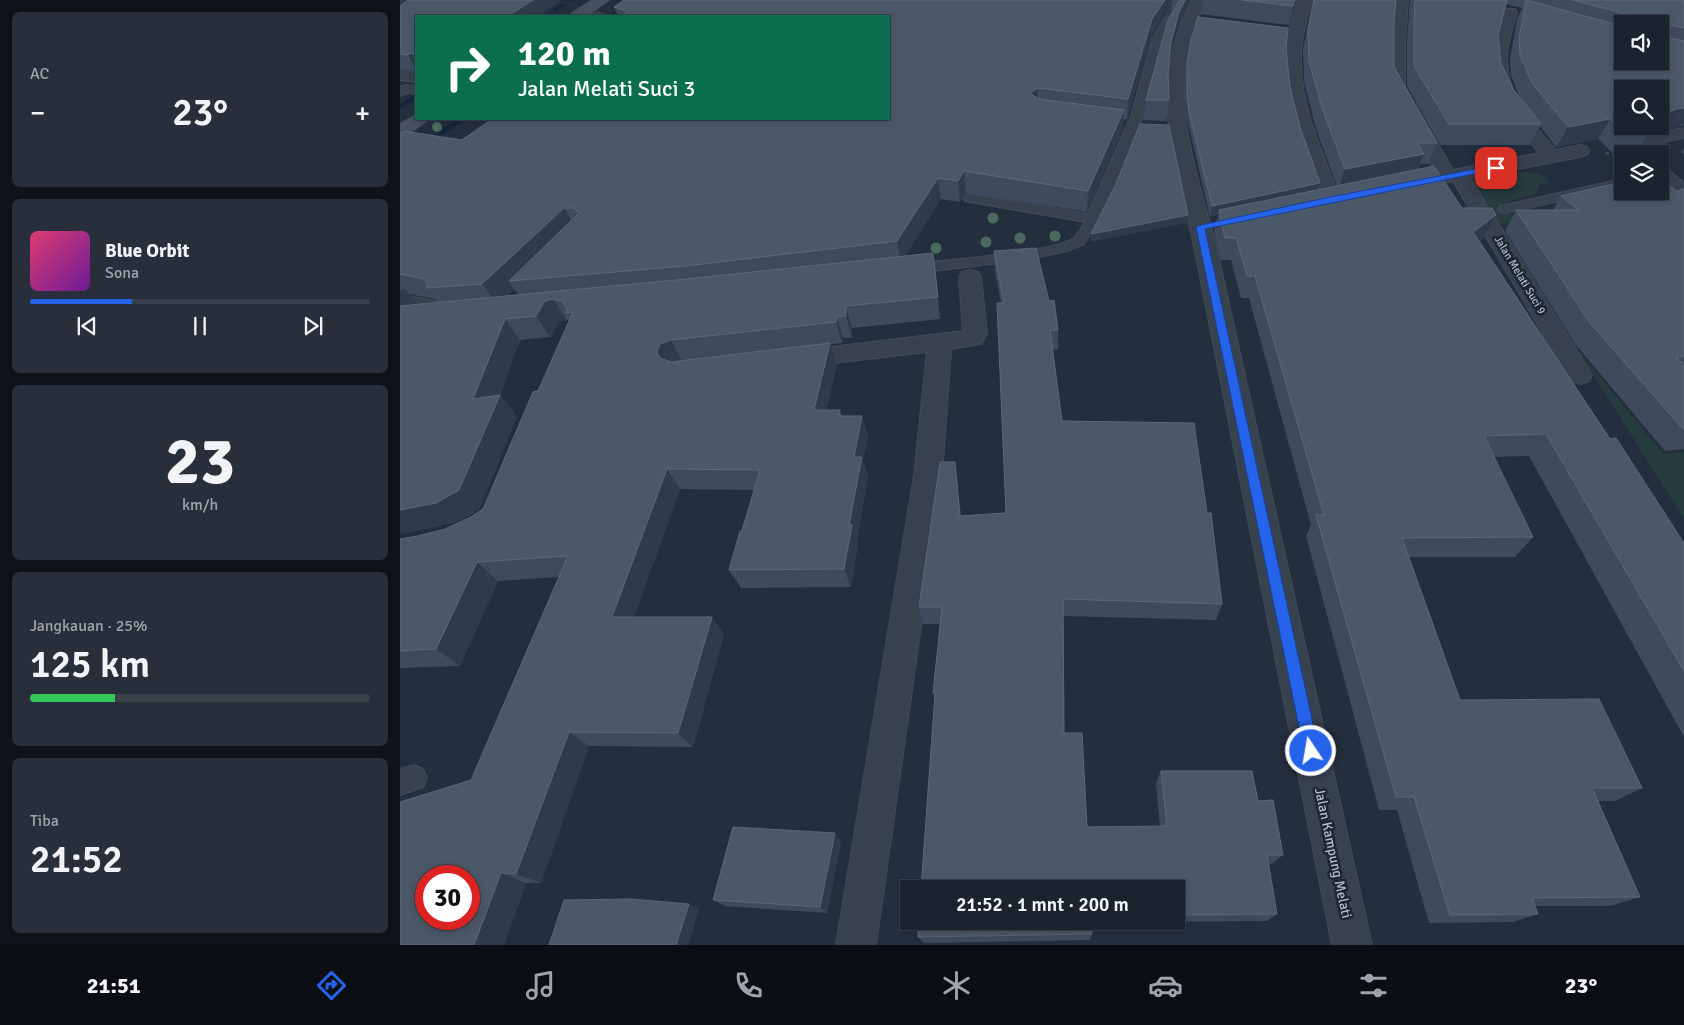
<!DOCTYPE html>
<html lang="id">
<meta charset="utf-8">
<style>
:root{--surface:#1b232e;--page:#282f3a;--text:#f1f3f6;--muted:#a0a4aa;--line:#39404a;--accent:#2563eb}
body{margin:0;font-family:Signika,sans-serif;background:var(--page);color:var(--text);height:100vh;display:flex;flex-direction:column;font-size:19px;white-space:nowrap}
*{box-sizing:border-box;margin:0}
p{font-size:16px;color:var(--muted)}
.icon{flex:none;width:28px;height:28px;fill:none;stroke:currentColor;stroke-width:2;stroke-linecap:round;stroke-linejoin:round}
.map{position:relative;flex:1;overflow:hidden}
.side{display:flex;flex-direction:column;gap:12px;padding:12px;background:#0f1319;width:400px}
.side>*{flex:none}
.guide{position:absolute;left:15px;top:15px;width:475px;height:105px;border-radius:0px;box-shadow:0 2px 8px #0003,0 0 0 1px var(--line);background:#0b6e4f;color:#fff;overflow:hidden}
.fabs{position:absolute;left:1214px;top:15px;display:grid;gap:10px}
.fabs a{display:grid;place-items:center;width:55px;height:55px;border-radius:0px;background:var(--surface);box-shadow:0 2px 8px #0003,0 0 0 1px var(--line);font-size:25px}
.speed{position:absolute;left:15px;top:865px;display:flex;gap:10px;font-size:25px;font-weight:700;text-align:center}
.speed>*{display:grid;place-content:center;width:65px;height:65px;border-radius:50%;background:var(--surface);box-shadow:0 2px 8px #0003,0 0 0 1px var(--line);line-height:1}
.speed .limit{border:8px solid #d22;background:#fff;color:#111}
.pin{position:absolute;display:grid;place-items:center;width:42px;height:42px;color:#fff;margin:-21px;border-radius:10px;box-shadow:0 2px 8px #0006}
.me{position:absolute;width:55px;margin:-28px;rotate:348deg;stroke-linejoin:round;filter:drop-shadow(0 0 4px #0008)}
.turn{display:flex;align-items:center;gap:18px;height:105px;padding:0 20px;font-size:22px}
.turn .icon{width:65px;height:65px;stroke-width:2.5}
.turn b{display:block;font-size:35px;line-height:42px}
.big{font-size:38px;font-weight:600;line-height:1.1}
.side .tile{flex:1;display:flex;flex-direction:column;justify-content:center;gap:8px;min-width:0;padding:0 18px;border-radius:8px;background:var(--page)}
.side .dial{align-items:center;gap:0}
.dial b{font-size:65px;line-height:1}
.song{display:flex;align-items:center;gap:15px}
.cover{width:60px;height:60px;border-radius:8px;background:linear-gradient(135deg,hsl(340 70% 55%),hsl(280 70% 35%))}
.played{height:5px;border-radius:2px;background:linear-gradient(90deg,var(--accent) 30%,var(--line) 30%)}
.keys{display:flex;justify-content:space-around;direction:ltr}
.heat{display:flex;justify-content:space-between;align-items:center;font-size:28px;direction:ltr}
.charge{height:8px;border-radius:4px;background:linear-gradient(90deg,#34c759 25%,var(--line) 0)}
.trip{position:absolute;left:500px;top:880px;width:285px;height:50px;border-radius:0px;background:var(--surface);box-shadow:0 2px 8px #0003,0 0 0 1px var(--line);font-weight:600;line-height:50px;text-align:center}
.tabs{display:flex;height:80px;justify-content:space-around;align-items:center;background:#0b0e12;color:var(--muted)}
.tabs .icon{width:35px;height:35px}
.tabs .current{color:var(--accent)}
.tabs b{font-size:22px;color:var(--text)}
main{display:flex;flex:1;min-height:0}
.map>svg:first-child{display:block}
.green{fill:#263c3f}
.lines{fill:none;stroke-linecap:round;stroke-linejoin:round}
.stream{fill:#17263c;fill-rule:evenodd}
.lane-casing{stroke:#414a57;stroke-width:2}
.street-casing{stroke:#414a57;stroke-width:2}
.secondary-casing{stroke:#414a57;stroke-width:2}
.path{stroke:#3f5557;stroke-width:2.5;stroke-dasharray:3 3;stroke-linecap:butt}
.lane{fill:#38414e;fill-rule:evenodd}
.street{fill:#38414e;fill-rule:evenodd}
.secondary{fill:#465061;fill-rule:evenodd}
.tree{fill:#4b6a5d}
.wall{fill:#3f4b5c;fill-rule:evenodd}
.shaded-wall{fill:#2f3b4b}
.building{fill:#4b5868;stroke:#5c6777;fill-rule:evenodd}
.route{fill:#2563eb;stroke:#184099}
.labels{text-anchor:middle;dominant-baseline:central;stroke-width:5;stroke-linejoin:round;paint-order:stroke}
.far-street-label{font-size:11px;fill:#b4bcc9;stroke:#1d2633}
.street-label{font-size:14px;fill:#b4bcc9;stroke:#1d2633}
</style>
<main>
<section class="side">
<div class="tile"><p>AC</p>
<div class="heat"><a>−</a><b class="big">23°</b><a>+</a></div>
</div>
<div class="tile">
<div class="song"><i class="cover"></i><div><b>Blue Orbit</b><p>Sona</p></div></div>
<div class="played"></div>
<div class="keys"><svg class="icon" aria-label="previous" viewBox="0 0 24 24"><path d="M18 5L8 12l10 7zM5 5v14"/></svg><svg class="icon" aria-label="pause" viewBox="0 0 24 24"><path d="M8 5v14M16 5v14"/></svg><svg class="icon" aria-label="next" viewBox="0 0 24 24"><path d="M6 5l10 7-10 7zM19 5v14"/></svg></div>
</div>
<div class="tile dial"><b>23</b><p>km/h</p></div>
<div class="tile"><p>Jangkauan · 25%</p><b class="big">125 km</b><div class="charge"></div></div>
<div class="tile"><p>Tiba</p><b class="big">21:52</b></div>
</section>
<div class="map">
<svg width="1284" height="945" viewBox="0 0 1284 945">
<rect width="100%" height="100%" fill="#242f3e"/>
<!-- green -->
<g class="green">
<path d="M1108,172C1120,173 1144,169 1150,183L1140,185L1135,194L1122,197L1105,203L1112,218L1109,223L1102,225L1098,223L1071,181Z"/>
<path d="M1178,350L1263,454L1284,452V519Z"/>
</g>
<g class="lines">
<!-- stream -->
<g class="stream">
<path d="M168,0H175L172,2Z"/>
<path d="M234,0H241L216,15L211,14Z"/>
<path d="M163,3L166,5L165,6L157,11H153V9Z"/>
<path d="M146,14L149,15L150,16H143Z"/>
<path d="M16,94V99L0,109V104Z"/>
<path d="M57,119H65L29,146H23V142Z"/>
</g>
<!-- lane casing -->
<g class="lane-casing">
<g id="lane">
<path d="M181,11L201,13L206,16H177L176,14L177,12Z"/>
<path d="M771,14L776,17L764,39L743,116L719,177L701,219L684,244L667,251L625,260L509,274L503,272L501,269L503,266L509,264C539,261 655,252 674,238C678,234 682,227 685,222L570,202L565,201L563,198L565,195L570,194L688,214L731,116L752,39L767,15Z"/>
<path d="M6,85L16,86V94L8,93L0,96V87Z"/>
<path d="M1222,179V187L1105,213L1100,212L1098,209L1100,206L1105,205Z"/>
<path d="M0,294L40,302L42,306L36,323L30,325L24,323L22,319L25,309L0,304Z"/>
<path d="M14,765L23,769L27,778L23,787L0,795V769Z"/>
</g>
</g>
<!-- street casing -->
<g class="street-casing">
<g id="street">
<path d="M792,0H806C763,87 793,158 816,246L972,945H932L794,246C774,157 746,87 792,0Z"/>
<path d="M898,0H912C906,21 900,42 901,64C901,108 925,158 940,199L937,203L930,205L923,203L920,199C906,157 884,110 885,64C885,42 891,21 898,0Z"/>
<path d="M994,0H1008L1005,40V87L1053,170L1139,153C1116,126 1089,96 1091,58C1092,42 1098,27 1103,12L1105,9H1115L1117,12C1113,27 1107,42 1107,57C1106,95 1132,123 1156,150L1180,145L1187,147L1189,151L1187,155L1180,157L1070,178L1192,375L1189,381L1180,384L1171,381L1053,181L1004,191L997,189L994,185L997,181L1035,173L989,87V40Z"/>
<path d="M0,70L16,72V82L0,80Z"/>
<path d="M1284,128V138C1273,140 1259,140 1257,154H1239C1243,132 1266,131 1284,128Z"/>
<path d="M1260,167L1267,169L1284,183V199L1277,197L1260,183Z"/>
<path d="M570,270L578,272L581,277L587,333L581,344L551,349L542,476L476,945H436L514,476L527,352L398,367L389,365L386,359L389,353L398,351L563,331L559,277L562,272Z"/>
</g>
</g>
<!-- secondary casing -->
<g class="secondary-casing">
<g id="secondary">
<path d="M192,0H209L187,16H170L172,13Z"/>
<path d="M16,115V119H29L6,136L0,137V124Z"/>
</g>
</g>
<!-- path -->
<path class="path" d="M1206,153L1222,155"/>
<!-- lane -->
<use href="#lane" class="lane"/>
<!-- street -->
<use href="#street" class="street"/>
<!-- secondary -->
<use href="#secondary" class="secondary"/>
</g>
<!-- trees -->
<g class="tree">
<circle cx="37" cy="127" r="5"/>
<circle cx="593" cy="218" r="5.5"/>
<circle cx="655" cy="236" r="5.5"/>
<circle cx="620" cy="238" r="5.5"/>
<circle cx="586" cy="242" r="5.5"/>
<circle cx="536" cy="248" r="5.5"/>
</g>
<!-- wall -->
<g class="wall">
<path d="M0,0L160,1L138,16H16V71L0,69Z"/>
<path d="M224,0H791L776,31L769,59L768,72L769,100L766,121L743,120L746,100L772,13L771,12L765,14L750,38L727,120L723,119L722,131L687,212L566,193L560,202L541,199L505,256L533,253L540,319L452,328V338H443L442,343L431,344L437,365L426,410H440L442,416H462L468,437L463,460L468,477L457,540L458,544L451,587L341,588L329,570L354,490L280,489L234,617H312L324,635L293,747L189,746L141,883H126L104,945H0L159,577L98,581L60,666L0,668V539L18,536L45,529L71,517L83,509L138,391L169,321L167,320L159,322L150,337L120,340L100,395L117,416L79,510L57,522L0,534V134L62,140L489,16H218L214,7ZM114,289L119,295L107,296ZM9,294L35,299L37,302L17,304Z"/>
<path d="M803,0H896L889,25L801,14Z"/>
<path d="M913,0H996L994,20V67L1037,143L1028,164H1020L1018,170L1062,208L1096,215L1084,238L1080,241L1210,439L1284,543V737L1129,456L1094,457L1133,537L1115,557H1009L1060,700L1242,788L1215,801H1198L1240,897L1210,906H1135L1138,914L1113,922L1029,923L997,810H979L906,536L911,525L849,298H841L831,260H820L814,232L818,215L810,217L788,122L785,98L786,74L791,40L886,47L890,87L918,190L937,186L916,129L904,81L903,49Z"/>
<path d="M1010,0H1284V124L1282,126L1263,130L1249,135L1246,138L1238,150L1212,152L1198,139L1156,147L1140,126L1130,145H1040L1007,86V40ZM1106,4L1122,8L1117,19L1110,59L1111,75L1119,96L1113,89L1101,63L1098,35ZM1222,24H1260L1222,61Z"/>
<path d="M1284,148V154L1281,152Z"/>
<path d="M1284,189V449L1265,451L1175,344L1105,231L1116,210H1153L1161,196L1277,191Z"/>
<path d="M594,251L649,301L658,330V349L652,350L662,421L807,513L822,604L816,620L663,616L664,733L687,827L760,826L756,783L761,771L858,801L883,855L872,864H869L877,914L867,921L691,922L692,934L690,940L524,943L518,937L519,921H776V889H521L535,698L533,693L541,624H523L519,607L557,480L561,516L606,513L601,303L595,271Z"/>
<path d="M441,841L427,913L325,906L313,900Z"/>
</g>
<!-- shaded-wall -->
<g class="shaded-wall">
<path d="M0,0H17L0,10Z"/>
<path d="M133,0H159L160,1L138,16H108Z"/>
<path d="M765,0H772L771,12L765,14L750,38L727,120L728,99L752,19Z"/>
<path d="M785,0H791L776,31L768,62L771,42L779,12Z"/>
<path d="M895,0H896L889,25L893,6Z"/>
<path d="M11,53L16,62V69L8,55Z"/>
<path d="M638,88V108L630,93Z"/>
<path d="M1284,108V124L1282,126L1263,130L1249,135L1246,138L1252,129L1253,126H1260V117L1263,115L1276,109Z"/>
<path d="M724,110L722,131L687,212L688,191Z"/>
<path d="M1210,119L1198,139L1156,147L1168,127Z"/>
<path d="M1024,154L1015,175L938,190L945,169Z"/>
<path d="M564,171L566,193L560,202L558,181Z"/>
<path d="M538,178L541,199L501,263L497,241Z"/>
<path d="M920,183L917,194L819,210L818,215L810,217L812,206Z"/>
<path d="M164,208L176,229L109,281L114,289L97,305L82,284Z"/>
<path d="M788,215L787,223L691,242V234Z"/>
<path d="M1096,215L1084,238L1062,254L1073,232Z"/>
<path d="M5,289L22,310L0,314V290Z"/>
<path d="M153,299L167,320L159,322L150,337L136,316L145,301Z"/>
<path d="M446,306L452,328V338L446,316Z"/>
<path d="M437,317L443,338L442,343L436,322Z"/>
<path d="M105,319L120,340L97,403L100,395L117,416L79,510L57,522L0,534V510L73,399Z"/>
<path d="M271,340L282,361L268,373L257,352L260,344Z"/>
<path d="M430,343L437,365L421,431L414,410Z"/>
<path d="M462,416L468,437L463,460L468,477L457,540L458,544L451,587L444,569L449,525L454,457Z"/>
<path d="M555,462L563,534L560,516Z"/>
<path d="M267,469L280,489L228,634L212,617Z"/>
<path d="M77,562L98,581L60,666L36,649Z"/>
<path d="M312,617L324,635L293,747L278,733Z"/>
<path d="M169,732L189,746L141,883L116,874Z"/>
<path d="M435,833L441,841L427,913L420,907Z"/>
<path d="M101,873L126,883L104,945H74Z"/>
<path d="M289,904L299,908L289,945H276Z"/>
</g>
<!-- building -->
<g class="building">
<path d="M8,0H133L108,16H16V54L11,53L8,55L0,54V6Z"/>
<path d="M224,0H765L752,19L728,99L638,88L630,93L638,99L724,110L688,191L564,171L558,181L538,178L497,241L285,266L109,281L179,213L174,208H164L82,284L26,288L27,284L24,279L0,274V134L4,131L62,140L92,119H489V16H221L228,11L214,7Z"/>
<path d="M780,0H785L779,12L771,42L768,72L769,100H746L768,20Z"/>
<path d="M842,0H895L893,6Z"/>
<path d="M914,0H996L994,20V67L1037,143H1017L1024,154L945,169L922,108L909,61L908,29Z"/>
<path d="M1015,0H1107L1098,35L1101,63L1113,89L1141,124H1049L1014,66V21Z"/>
<path d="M1126,0L1222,26V61H1260V24H1235L1234,16L1172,0H1284V28L1270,25V38L1284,41V108L1276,109L1263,115L1260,117V89H1222V126H1253L1252,129L1225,131L1210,119L1168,127L1132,83L1120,55L1119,39Z"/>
<path d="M798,17L888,28L886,47L890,87L900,127L920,183L812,206L789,112L787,88V64L791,40Z"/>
<path d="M740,124L769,125L788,215L691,234L716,184Z"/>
<path d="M1034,166L1062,208H1092L1096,215L1073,232L1210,439L1216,438L1284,543V671L1146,434L1084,436L1133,537L1002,538L1060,700L1199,699L1242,788H1192L1240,897L1132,898L1138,914L1050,915L1014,797H996L916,515H924L855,276H847L836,238H825L819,210Z"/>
<path d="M1260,180L1277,191L1284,189V356L1276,357L1284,365V430L1190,323L1116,210H1179L1161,196L1222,182V191H1260Z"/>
<path d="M636,248L649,301L654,300L658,330H650L662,421L794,423L807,513H811L822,604L663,599L664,733H682L687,827L767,826L761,771H852L858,801L873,800L883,855H867L877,914L776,915V889H521L535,693H533L542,607H519L540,462H555L560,516L606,513L597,303H604L594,251Z"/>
<path d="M533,253L538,297L446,306V316L437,317L436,322L271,340L260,344L257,352L260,358L271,362L430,343L414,410H440L439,416H462L454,457H462L449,525H452L444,569L329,570L340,531H342L360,470L267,469L212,617H312L278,733L169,732L116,874L101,873L74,945H0V802L71,780L168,556L77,562L36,649L0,651V539L18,536L45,529L71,517L83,509L133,392L138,391L173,312L166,313L167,308L162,301L153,299L145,301L136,316L105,319L73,399L100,395L59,490L36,503L0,510V306L286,279ZM26,876H69V919H26Z"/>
<path d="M333,827L435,833L420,907L313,900Z"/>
<path d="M231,899L289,904L276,945H149L164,900Z"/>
<path d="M519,921H691L692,934L518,937Z"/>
</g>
<!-- route -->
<path class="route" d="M1096,165L1100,168L1098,169L805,229L919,751L917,756L911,758L906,756L904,751L796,227L801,225L930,197Z"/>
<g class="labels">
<!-- far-street labels -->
<g class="far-street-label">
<text transform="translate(1120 275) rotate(59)">Jalan Melati Suci 9</text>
</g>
<!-- street labels -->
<g class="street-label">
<text transform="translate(933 853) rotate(78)">Jalan Kampung Melati</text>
</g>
</g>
</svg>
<div class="fabs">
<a><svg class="icon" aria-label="sound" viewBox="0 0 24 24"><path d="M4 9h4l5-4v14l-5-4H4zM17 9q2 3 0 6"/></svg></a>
<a><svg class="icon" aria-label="search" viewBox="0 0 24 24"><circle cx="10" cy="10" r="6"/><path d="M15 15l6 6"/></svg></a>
<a><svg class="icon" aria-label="layers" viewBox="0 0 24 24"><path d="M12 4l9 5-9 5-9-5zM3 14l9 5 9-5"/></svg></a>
</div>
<div class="speed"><div class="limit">30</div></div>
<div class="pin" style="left:1096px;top:168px;background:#d93025"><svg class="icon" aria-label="arrive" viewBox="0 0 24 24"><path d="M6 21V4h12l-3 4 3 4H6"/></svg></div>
<svg class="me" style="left:911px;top:751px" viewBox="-20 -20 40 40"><circle r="17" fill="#2563eb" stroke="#fff" stroke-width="3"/><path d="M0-11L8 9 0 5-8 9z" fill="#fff"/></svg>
<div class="trip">21:52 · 1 mnt · 200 m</div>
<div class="guide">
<div class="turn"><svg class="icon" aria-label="right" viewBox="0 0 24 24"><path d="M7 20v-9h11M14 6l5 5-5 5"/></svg><div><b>120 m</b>Jalan Melati Suci 3</div></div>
</div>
</div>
</main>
<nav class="tabs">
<b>21:51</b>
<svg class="icon current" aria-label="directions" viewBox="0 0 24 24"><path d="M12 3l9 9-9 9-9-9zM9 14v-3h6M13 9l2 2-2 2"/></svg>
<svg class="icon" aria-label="music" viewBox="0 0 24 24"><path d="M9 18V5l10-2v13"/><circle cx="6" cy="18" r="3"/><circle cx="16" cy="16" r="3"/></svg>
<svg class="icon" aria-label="phone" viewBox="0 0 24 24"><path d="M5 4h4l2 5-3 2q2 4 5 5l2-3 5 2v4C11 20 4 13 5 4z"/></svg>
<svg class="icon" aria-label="climate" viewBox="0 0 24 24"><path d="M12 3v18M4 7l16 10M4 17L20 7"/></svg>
<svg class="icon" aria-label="car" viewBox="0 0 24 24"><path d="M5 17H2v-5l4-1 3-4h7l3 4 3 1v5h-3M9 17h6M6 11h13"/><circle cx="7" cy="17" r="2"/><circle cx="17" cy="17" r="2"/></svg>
<svg class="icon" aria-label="filters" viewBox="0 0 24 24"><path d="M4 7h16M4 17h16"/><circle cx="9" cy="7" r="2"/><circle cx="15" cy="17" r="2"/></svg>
<b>23°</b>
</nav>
